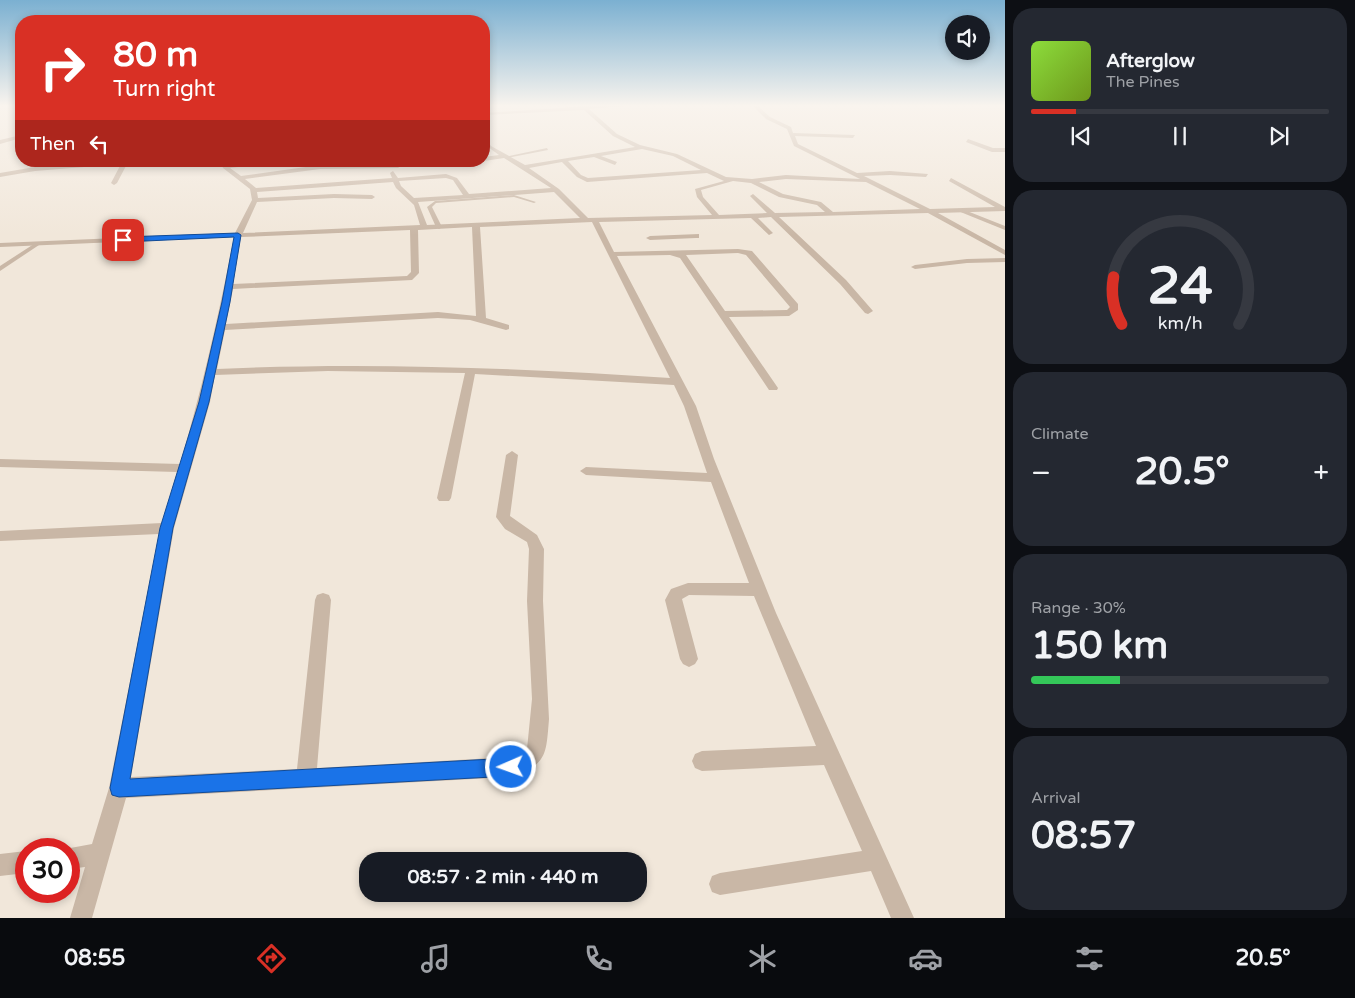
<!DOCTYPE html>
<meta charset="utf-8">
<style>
:root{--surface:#171b24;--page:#242831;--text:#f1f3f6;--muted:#9ea1a6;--line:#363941;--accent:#d93025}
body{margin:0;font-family:"Varela Round",sans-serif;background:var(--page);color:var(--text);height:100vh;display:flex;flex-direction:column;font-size:19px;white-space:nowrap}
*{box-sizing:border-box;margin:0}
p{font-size:16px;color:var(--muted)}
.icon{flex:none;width:28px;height:28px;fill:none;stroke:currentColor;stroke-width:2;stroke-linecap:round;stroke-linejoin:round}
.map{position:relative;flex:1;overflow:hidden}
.details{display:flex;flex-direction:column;gap:8px;padding:8px;background:#0d0f14;width:350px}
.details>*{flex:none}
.top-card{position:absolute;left:15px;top:15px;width:475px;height:152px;border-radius:20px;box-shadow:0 2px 8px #0003;background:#d93025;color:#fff;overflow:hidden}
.controls{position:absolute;left:945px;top:15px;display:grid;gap:10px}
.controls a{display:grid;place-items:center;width:45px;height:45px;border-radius:50%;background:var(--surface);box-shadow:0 2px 8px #0003;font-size:25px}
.speed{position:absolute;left:15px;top:838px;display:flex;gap:10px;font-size:25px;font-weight:700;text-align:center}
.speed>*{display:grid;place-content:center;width:65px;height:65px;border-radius:50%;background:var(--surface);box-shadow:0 2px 8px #0003;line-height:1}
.speed .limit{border:8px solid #d22;background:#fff;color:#111}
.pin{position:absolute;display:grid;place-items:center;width:42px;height:42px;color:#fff;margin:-21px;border-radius:10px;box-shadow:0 2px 8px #0006}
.me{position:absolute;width:55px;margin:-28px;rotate:268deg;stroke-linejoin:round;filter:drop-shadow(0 0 4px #0008)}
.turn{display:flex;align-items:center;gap:18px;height:105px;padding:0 15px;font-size:22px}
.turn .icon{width:65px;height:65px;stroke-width:2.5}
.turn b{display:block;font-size:35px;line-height:42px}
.then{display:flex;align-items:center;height:48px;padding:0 15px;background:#0003;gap:10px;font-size:19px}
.big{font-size:38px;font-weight:700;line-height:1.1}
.details .widget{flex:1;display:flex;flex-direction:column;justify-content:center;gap:8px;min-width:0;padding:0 18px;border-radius:20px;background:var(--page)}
.details .dial{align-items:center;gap:0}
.dial svg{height:130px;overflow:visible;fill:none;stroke:var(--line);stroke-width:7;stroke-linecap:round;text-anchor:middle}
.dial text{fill:var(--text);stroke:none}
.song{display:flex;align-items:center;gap:15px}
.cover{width:60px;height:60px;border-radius:8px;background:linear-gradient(135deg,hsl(90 70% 55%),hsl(80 70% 35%))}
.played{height:5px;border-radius:2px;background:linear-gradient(90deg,var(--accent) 15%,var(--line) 15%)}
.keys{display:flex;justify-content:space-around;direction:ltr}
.heat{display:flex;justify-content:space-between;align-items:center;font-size:28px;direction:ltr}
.charge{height:8px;border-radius:4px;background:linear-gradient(90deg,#34c759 30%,var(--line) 0)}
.trip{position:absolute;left:359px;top:852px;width:288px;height:50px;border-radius:20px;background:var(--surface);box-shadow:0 2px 8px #0003;font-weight:700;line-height:50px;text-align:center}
.menu{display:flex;height:80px;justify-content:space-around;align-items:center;background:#090b0e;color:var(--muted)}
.menu .icon{width:35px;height:35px}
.menu .selected{color:var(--accent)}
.menu b{font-size:22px;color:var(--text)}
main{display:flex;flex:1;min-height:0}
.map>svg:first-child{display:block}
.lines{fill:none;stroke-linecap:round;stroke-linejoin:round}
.service{fill:#c9b7a6;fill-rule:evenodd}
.minor{fill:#c9b7a6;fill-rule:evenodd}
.route{fill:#1a73e8;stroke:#114b97}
</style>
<main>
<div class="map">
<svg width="1005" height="918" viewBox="0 0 1005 918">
<rect width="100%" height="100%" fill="#f1e7da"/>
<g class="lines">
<!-- service -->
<g class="service">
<path d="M547,148L548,150L507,158L505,157Z"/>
<path d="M514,195L536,202L534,203L514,197L436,203L432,207L442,227L439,229L436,227L427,207L435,201Z"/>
<path d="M958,209H962L1005,226V230L958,211Z"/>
<path d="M37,242L42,243L0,271V266Z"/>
</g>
<!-- minor -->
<g class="minor">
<path d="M589,106H623L589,109L617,134L640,145L677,154L726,177L752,179L786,175L860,179L794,146L787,129L766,119L753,106H758L770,117L791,127L793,133L855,135L853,138L795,136L798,144L857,173L890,171L928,174L926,177L890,175L864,176L930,209L995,207L949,181L951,178L1005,207V211L938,213L1005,250V255L928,213L779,217L846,280L873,311L868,314L865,313L840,284L771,217L758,218L773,233L769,235L751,218L599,222L614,252L738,249L752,251L798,304V310L789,316L729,317L778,388L777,390H769L680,258L670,255L617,256L696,406L714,459L776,613L914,918H891L871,871L720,895L712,892L709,884L712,876L720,873L862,851L824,765L702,771L695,768L692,761L695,754L702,751L816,746L754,596L689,595L682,599L698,659L695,664L689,667L683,664L680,659L665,600L671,589L688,583H749L711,482L586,475L580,471L586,467L707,473L684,406L674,385L475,374L451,498L449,501H439L437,498L465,373L328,371L215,375L210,402L174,528L131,777L297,769L315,600L317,595L323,593L329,595L331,600L317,768L511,757L520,754L527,749L532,699L527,601L529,549L527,542L505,529L496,517L506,455L512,451L518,455L510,516L537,535L544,549L543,601L549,719C546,756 547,764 511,777L126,798L92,918H70L85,867L69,869V849H65L92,844L109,788L159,534L0,541V531L162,523L177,472L0,467V459L180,464C202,389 219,314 234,237L0,247V243L235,233L252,200L250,189L223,168L220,161H226L227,165L288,161L230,168L241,176L320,165L398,164L401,166L398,168L320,169L245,179L256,188L392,178L390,173L393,171L398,178L446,174L457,178L469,194L551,188L504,158L484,161V157L499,155L484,144V131L487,132L488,142L491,146L525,165L635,147L613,136L584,110L484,115V113ZM642,149L673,156L701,170L588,178L581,175L568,161L594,157L615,165L617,162L601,156ZM562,162L577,177L587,182L707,173L724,181L695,189L697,197L712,215L588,218L559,189L529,168ZM446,178L453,180L463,195L414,198L401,186L399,181ZM786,179L866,182L920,209L833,212L821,202L783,194L759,182ZM733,181L751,183L779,197L817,205L825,212L775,213L753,194L750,196L767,213L719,215L703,197L701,190ZM393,182L396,188L414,205L420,225L243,233L257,202L334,198L372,199L375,197L372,195L334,194L258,198L257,192ZM554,192L580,218L427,225L418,202ZM592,222L670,378C519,368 368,362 217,369L225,330L438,318L470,320L506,330L509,329V325L486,318L480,227ZM472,227L476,316L438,312L226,324L233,289L412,280L419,273L418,230ZM410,230L411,272L407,276L233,284L241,237ZM738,253L746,255L790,307L787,310L725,311L686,255Z"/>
<path d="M21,135V138L0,144V140Z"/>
<path d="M968,139L993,148H1005V152H992L966,142Z"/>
<path d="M118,161H148L127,164L117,183L114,185L111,183L121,164L35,171L0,177V173L35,167Z"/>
<path d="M699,234V238H696L650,240L646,238L650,236Z"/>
<path d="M1005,258V262L967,263L915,269L911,267L915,265L967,259Z"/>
<path d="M26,851V873L0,876V854Z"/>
</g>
</g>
<!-- sky -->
<linearGradient id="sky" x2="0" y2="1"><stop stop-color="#7bb0d1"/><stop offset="0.45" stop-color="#f9f4ee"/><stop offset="1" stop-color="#f9f4ee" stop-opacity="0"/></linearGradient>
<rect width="1005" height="235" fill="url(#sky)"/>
<!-- route -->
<path class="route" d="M238,233L241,235L230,302L209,402L173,528L130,779L511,758L517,761L519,767L517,773L511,776L119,797L112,795L110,788L160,528L199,402L222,302L234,237L123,242L119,240L123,237Z"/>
</svg>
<div class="controls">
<a><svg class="icon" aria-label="sound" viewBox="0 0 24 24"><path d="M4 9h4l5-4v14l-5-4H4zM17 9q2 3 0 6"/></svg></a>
</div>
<div class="speed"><div class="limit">30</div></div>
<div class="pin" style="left:123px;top:240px;background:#d93025"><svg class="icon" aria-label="arrive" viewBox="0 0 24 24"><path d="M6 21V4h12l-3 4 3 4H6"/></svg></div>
<svg class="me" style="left:511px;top:767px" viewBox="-20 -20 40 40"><circle r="17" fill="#1a73e8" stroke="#fff" stroke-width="3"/><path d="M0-11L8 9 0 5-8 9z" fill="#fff"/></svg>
<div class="trip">08:57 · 2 min · 440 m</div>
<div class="top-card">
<div class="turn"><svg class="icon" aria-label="right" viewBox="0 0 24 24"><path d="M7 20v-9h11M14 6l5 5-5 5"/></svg><div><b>80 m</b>Turn right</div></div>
<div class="then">Then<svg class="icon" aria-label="left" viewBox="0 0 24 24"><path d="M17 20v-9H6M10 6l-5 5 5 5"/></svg></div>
</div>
</div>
<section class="details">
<div class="widget">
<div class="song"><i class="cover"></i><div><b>Afterglow</b><p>The Pines</p></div></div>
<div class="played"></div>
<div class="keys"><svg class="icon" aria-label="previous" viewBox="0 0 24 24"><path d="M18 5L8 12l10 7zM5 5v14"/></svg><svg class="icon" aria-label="pause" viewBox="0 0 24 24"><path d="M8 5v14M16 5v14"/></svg><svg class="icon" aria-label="next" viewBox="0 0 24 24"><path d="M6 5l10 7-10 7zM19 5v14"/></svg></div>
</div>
<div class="widget dial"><svg viewBox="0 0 100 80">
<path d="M14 69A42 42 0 1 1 86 69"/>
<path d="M14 69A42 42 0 0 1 9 40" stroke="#d93025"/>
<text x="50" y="56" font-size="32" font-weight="700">24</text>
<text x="50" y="72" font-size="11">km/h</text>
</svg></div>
<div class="widget"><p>Climate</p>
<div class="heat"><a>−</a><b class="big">20.5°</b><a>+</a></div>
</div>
<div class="widget"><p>Range · 30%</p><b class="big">150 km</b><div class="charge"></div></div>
<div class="widget"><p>Arrival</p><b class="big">08:57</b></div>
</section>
</main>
<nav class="menu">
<b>08:55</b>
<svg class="icon selected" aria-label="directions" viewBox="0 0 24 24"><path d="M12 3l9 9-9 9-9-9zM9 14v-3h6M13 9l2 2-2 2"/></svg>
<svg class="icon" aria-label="music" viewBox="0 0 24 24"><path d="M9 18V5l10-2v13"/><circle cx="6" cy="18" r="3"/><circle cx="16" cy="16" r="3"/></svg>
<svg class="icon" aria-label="phone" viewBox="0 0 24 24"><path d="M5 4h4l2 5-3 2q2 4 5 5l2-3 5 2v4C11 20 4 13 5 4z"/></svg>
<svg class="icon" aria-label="climate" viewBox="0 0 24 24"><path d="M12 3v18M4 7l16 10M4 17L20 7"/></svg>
<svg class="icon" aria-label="car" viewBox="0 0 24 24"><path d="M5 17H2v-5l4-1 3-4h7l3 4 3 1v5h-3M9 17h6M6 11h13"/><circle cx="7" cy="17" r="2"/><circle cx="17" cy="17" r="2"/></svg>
<svg class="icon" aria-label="filters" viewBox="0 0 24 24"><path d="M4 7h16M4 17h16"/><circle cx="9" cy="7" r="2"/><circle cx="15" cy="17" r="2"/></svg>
<b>20.5°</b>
</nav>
